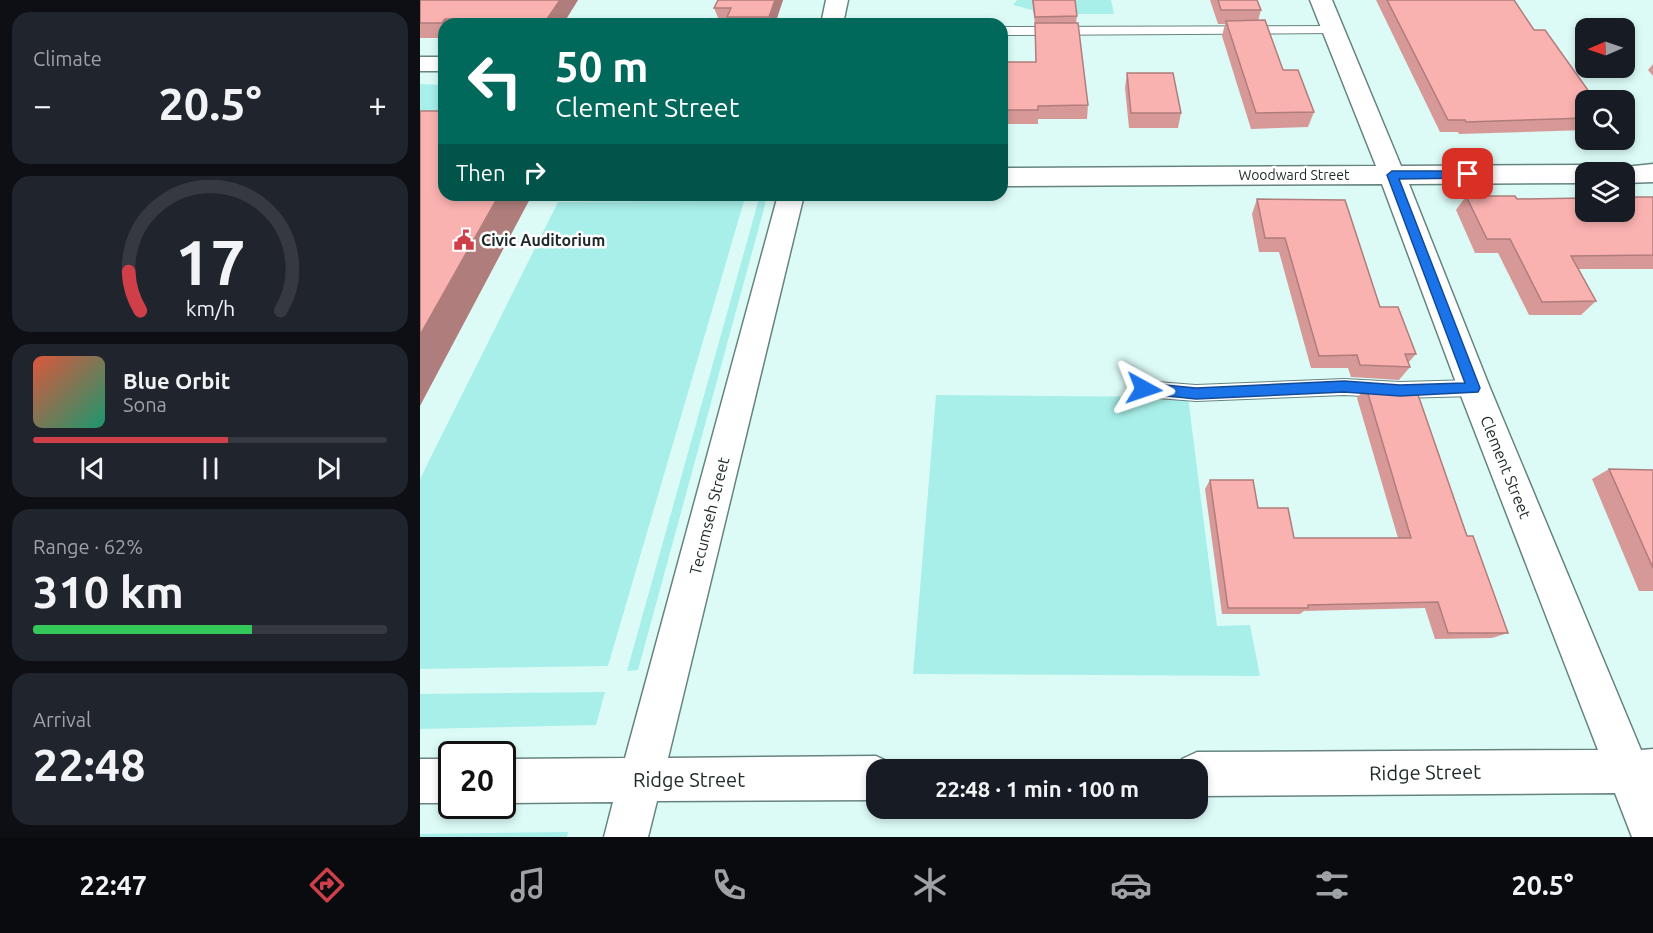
<!DOCTYPE html>
<meta charset="utf-8">
<style>
:root{--surface:#171b24;--page:#20242c;--text:#f1f3f6;--muted:#9ea1a6;--line:#363941;--accent:#cf3f4a}
body{margin:0;font-family:Ubuntu,sans-serif;background:var(--page);color:var(--text);height:100vh;display:flex;flex-direction:column;font-size:22px;white-space:nowrap}
*{box-sizing:border-box;margin:0}
p{font-size:20px;color:var(--muted)}
.icon{flex:none;width:33px;height:33px;fill:none;stroke:currentColor;stroke-width:2;stroke-linecap:round;stroke-linejoin:round}
.map{position:relative;flex:1;overflow:hidden}
.panel{display:flex;flex-direction:column;gap:12px;padding:12px;background:#0d0f14;width:420px}
.panel>*{flex:none}
.banner{position:absolute;left:18px;top:18px;width:570px;height:183px;border-radius:18px;box-shadow:0 3px 9px #0003;background:#00695c;color:#fff;overflow:hidden}
.needle{width:39px;rotate:268deg}
.fabs{position:absolute;left:1155px;top:18px;display:grid;gap:12px}
.fabs a{display:grid;place-items:center;width:60px;height:60px;border-radius:12px;background:var(--surface);box-shadow:0 3px 9px #0003;font-size:30px}
.speed{position:absolute;left:18px;top:741px;display:flex;gap:12px;font-size:30px;font-weight:700;text-align:center}
.speed>*{display:grid;place-content:center;width:78px;height:78px;border-radius:50%;background:var(--surface);box-shadow:0 3px 9px #0003;line-height:1}
.speed .limit{border:3px solid #111;border-radius:9px;background:#fff;color:#111}
.pin{position:absolute;display:grid;place-items:center;width:51px;height:51px;color:#fff;margin:-26px;border-radius:12px;box-shadow:0 3px 9px #0006}
.me{position:absolute;width:66px;margin:-33px;rotate:95deg;stroke-linejoin:round;filter:drop-shadow(0 0 4px #0008)}
.turn{display:flex;align-items:center;gap:21px;height:126px;padding:0 18px;font-size:27px}
.turn .icon{width:78px;height:78px;stroke-width:2.5}
.turn b{display:block;font-size:42px;line-height:51px}
.then{display:flex;align-items:center;height:57px;padding:0 18px;background:#0003;gap:12px;font-size:22px}
.big{font-size:45px;font-weight:700;line-height:1.1}
.panel .widget{flex:1;display:flex;flex-direction:column;justify-content:center;gap:9px;min-width:0;padding:0 21px;border-radius:18px;background:var(--page)}
.panel .dial{align-items:center;gap:0}
.dial svg{height:156px;overflow:visible;fill:none;stroke:var(--line);stroke-width:7;stroke-linecap:round;text-anchor:middle}
.dial text{fill:var(--text);stroke:none}
.song{display:flex;align-items:center;gap:18px}
.cover{width:72px;height:72px;border-radius:9px;background:linear-gradient(135deg,hsl(10 70% 55%),hsl(160 70% 35%))}
.played{height:6px;border-radius:3px;background:linear-gradient(90deg,var(--accent) 55%,var(--line) 55%)}
.keys{display:flex;justify-content:space-around;direction:ltr}
.heat{display:flex;justify-content:space-between;align-items:center;font-size:33px;direction:ltr}
.charge{height:9px;border-radius:4px;background:linear-gradient(90deg,#34c759 62%,var(--line) 0)}
.trip{position:absolute;left:446px;top:759px;width:342px;height:60px;border-radius:18px;background:var(--surface);box-shadow:0 3px 9px #0003;font-weight:700;line-height:60px;text-align:center}
.tabs{display:flex;height:96px;justify-content:space-around;align-items:center;background:#090b0e;color:var(--muted)}
.tabs .icon{width:42px;height:42px}
.tabs .current{color:var(--accent)}
.tabs b{font-size:27px;color:var(--text)}
main{display:flex;flex:1;min-height:0}
.map>svg:first-child{display:block}
.green{fill:#a8efe9}
.lines{fill:none;stroke-linecap:round;stroke-linejoin:round}
.lane-casing{stroke:#678380;stroke-width:2}
.street-casing{stroke:#678380;stroke-width:3}
.lane{fill:#fff;fill-rule:evenodd}
.street{fill:#fff;fill-rule:evenodd}
.wall{fill:#d79997}
.shaded-wall{fill:#af7d7b}
.building{fill:#fab2b0;stroke:#af7d7b;stroke-width:1.5}
.route{fill:#1a73e8;stroke:#114b97;stroke-width:1.5}
.labels{text-anchor:middle;dominant-baseline:central;stroke-width:5;stroke-linejoin:round;paint-order:stroke}
.far-street-label{font-size:14px;fill:#1d2928;stroke:#fff}
.poi-label{font-size:16px;font-weight:bold;fill:#1d2928;stroke:#fff;text-anchor:start}
.street-label{font-size:16px;fill:#1d2928;stroke:#fff}
.near-street-label{font-size:20px;fill:#1d2928;stroke:#fff}
</style>
<main>
<section class="panel">
<div class="widget"><p>Climate</p>
<div class="heat"><a>−</a><b class="big">20.5°</b><a>+</a></div>
</div>
<div class="widget dial"><svg viewBox="0 0 100 80">
<path d="M14 69A42 42 0 1 1 86 69"/>
<path d="M14 69A42 42 0 0 1 8 49" stroke="#cf3f4a"/>
<text x="50" y="56" font-size="32" font-weight="700">17</text>
<text x="50" y="72" font-size="11">km/h</text>
</svg></div>
<div class="widget">
<div class="song"><i class="cover"></i><div><b>Blue Orbit</b><p>Sona</p></div></div>
<div class="played"></div>
<div class="keys"><svg class="icon" aria-label="previous" viewBox="0 0 24 24"><path d="M18 5L8 12l10 7zM5 5v14"/></svg><svg class="icon" aria-label="pause" viewBox="0 0 24 24"><path d="M8 5v14M16 5v14"/></svg><svg class="icon" aria-label="next" viewBox="0 0 24 24"><path d="M6 5l10 7-10 7zM19 5v14"/></svg></div>
</div>
<div class="widget"><p>Range · 62%</p><b class="big">310 km</b><div class="charge"></div></div>
<div class="widget"><p>Arrival</p><b class="big">22:48</b></div>
</section>
<div class="map">
<svg width="1233" height="837" viewBox="0 0 1233 837">
<rect width="100%" height="100%" fill="#dcfbf7"/>
<!-- green -->
<g class="green">
<path d="M597,0H691L694,14H627L593,5Z"/>
<path d="M0,84L24,85V114H0Z"/>
<path d="M340,195H345V205L218,670L207,671Z"/>
<path d="M324,201L188,666L0,669V479L138,202Z"/>
<path d="M516,395L768,397L797,626L830,625L840,676L493,674Z"/>
<path d="M185,692L176,725L0,729V694Z"/>
<path d="M148,832L147,837H0V834Z"/>
</g>
<g class="lines">
<!-- lane casing -->
<g class="lane-casing">
<g id="lane">
<path d="M913,26L919,30L918,33L582,35V27Z"/>
<path d="M924,379L980,382L1054,380L1061,382L1063,388L1061,394L1054,396L980,398L924,395L776,401L724,397L717,395L714,389L717,383L724,381L776,385Z"/>
</g>
</g>
<!-- street casing -->
<g class="street-casing">
<g id="street">
<path d="M406,0H428L423,24H401Z"/>
<path d="M890,0H912L981,166L1166,165L1175,168L1178,172H1166V183L989,184L1070,388L1221,750L1233,749V837H1212L1195,793L777,796V770H757L762,759L777,752L1178,750L1038,388L962,184L582,186V168L956,166Z"/>
<rect x="0" y="57" width="24" height="14"/>
<path d="M1233,164V182L1204,183V172H1192L1195,168Z"/>
<path d="M358,195H384L248,758L456,756L471,763L474,770H456V800L237,801L228,837H184L193,802L82,803V759L205,758Z"/>
<rect x="0" y="759" width="32" height="44"/>
</g>
</g>
<!-- lane -->
<use href="#lane" class="lane"/>
<!-- street -->
<use href="#street" class="street"/>
</g>
<!-- wall -->
<g class="wall">
<path d="M0,0H158L143,24H24V38H0Z"/>
<path d="M298,0H363L355,24H310L308,20H299L294,8Z"/>
<path d="M612,0H655L657,16L656,23L668,105L667,119H618V124H582V62H616L615,25Z"/>
<path d="M790,0H837L841,10L838,21L863,70L894,112L888,127L831,129L802,36L805,24H798Z"/>
<path d="M956,0H1094L1114,30L1166,100V130L1039,134L1038,132H1020Z"/>
<path d="M1233,64V76L1228,70Z"/>
<path d="M707,73L761,113L758,128H709L705,88Z"/>
<path d="M1046,196L1097,199L1233,197V269H1159L1176,301L1161,315H1109L1078,253H1055L1036,210Z"/>
<path d="M837,199L960,307L996,354L988,363L990,367L979,380L931,377L928,368H891L859,252H839L832,214Z"/>
<path d="M946,387L1047,536L1088,633L1072,638L1015,639L1005,608L884,611L880,614H802L785,489L790,480L838,508L874,538H978L937,398Z"/>
<path d="M1189,469L1233,470V591H1219L1172,479Z"/>
</g>
<!-- shaded-wall -->
<g class="shaded-wall">
<path d="M140,0H158L143,24H131L127,19Z"/>
<path d="M355,0H363L355,24H352L349,17Z"/>
<path d="M25,19L29,24H24V25L22,23Z"/>
<path d="M79,195H112L0,406V335Z"/>
</g>
<!-- building -->
<g class="building">
<path d="M0,0H140L127,19H25L22,23H0Z"/>
<path d="M298,0H355L349,17H307L311,8H294Z"/>
<path d="M613,0H655L657,16L615,17Z"/>
<path d="M798,0H837L841,10H801Z"/>
<path d="M967,0H1094L1114,30H1125L1175,100H1166V118L1046,122L1045,120H1028Z"/>
<path d="M845,20L863,70H878L894,112L836,113L806,21Z"/>
<path d="M615,23H658L668,105L618,106V110H582V62H616Z"/>
<path d="M707,73H753L761,113H711Z"/>
<path d="M0,111H24V195H79L0,335Z"/>
<path d="M1046,196H1095L1097,199L1166,198V212H1204V197H1233V255L1151,256L1176,301L1122,302L1090,239H1067Z"/>
<path d="M837,199L925,200L960,307H978L996,354H985L990,367L940,365L937,355L899,356L865,238H845Z"/>
<path d="M946,387L996,389L1047,536H1053L1088,633H1028L1018,602L888,605V608H808L790,480H833L838,508H868L874,538H991Z"/>
<path d="M1189,469L1233,470V568Z"/>
</g>
<!-- route -->
<path class="route" d="M972,171H1048L1053,174L1048,178L979,179L1060,388L1058,392L980,396L924,392L776,399L719,393L718,389L719,385L724,383L776,388L924,381L980,385L1045,383L967,175Z"/>
<!-- icons -->
<defs>
<g id="civic-bare" transform="scale(1.62)"><path d="M-.6-6.5H3V-4.5H.6V-3L4-1V1h2V6H-6V1h2V-1L-.6-3ZM-1.2 2.5V6h2.4V2.5Z" fill="#cf3f4a" stroke="#fff" stroke-width="2.5" paint-order="stroke"/></g>
</defs>
<g fill-rule="evenodd">
<use href="#civic-bare" x="44" y="240"/>
</g>
<g class="labels">
<!-- far-street labels -->
<g class="far-street-label">
<text x="874" y="175">Woodward Street</text>
</g>
<!-- poi labels -->
<g class="poi-label">
<text x="61" y="240">Civic Auditorium</text>
</g>
<!-- street labels -->
<g class="street-label">
<text transform="translate(1086 467) rotate(68)">Clement Street</text>
<text transform="translate(289 516) rotate(-76)">Tecumseh Street</text>
</g>
<!-- near-street labels -->
<g class="near-street-label">
<text transform="translate(1005 772) rotate(-1)">Ridge Street</text>
<text x="269" y="779">Ridge Street</text>
</g>
</g>
</svg>
<div class="fabs">
<a><svg class="needle" viewBox="-14 -14 28 28"><path d="M0-13l5 13h-10z" fill="#e53935"/><path d="M0 13l5-13h-10z" fill="#9ea1a6"/></svg></a>
<a><svg class="icon" aria-label="search" viewBox="0 0 24 24"><circle cx="10" cy="10" r="6"/><path d="M15 15l6 6"/></svg></a>
<a><svg class="icon" aria-label="layers" viewBox="0 0 24 24"><path d="M12 4l9 5-9 5-9-5zM3 14l9 5 9-5"/></svg></a>
</div>
<div class="speed"><div class="limit">20</div></div>
<div class="pin" style="left:1048px;top:174px;background:#d93025"><svg class="icon" aria-label="arrive" viewBox="0 0 24 24"><path d="M6 21V4h12l-3 4 3 4H6"/></svg></div>
<svg class="me" style="left:724px;top:389px" viewBox="-20 -20 40 40"><path d="M0-17L14 15 0 8-14 15z" fill="#1a73e8" stroke="#fff" stroke-width="4"/></svg>
<div class="trip">22:48 · 1 min · 100 m</div>
<div class="banner">
<div class="turn"><svg class="icon" aria-label="left" viewBox="0 0 24 24"><path d="M17 20v-9H6M10 6l-5 5 5 5"/></svg><div><b>50 m</b>Clement Street</div></div>
<div class="then">Then<svg class="icon" aria-label="right" viewBox="0 0 24 24"><path d="M7 20v-9h11M14 6l5 5-5 5"/></svg></div>
</div>
</div>
</main>
<nav class="tabs">
<b>22:47</b>
<svg class="icon current" aria-label="directions" viewBox="0 0 24 24"><path d="M12 3l9 9-9 9-9-9zM9 14v-3h6M13 9l2 2-2 2"/></svg>
<svg class="icon" aria-label="music" viewBox="0 0 24 24"><path d="M9 18V5l10-2v13"/><circle cx="6" cy="18" r="3"/><circle cx="16" cy="16" r="3"/></svg>
<svg class="icon" aria-label="phone" viewBox="0 0 24 24"><path d="M5 4h4l2 5-3 2q2 4 5 5l2-3 5 2v4C11 20 4 13 5 4z"/></svg>
<svg class="icon" aria-label="climate" viewBox="0 0 24 24"><path d="M12 3v18M4 7l16 10M4 17L20 7"/></svg>
<svg class="icon" aria-label="car" viewBox="0 0 24 24"><path d="M5 17H2v-5l4-1 3-4h7l3 4 3 1v5h-3M9 17h6M6 11h13"/><circle cx="7" cy="17" r="2"/><circle cx="17" cy="17" r="2"/></svg>
<svg class="icon" aria-label="filters" viewBox="0 0 24 24"><path d="M4 7h16M4 17h16"/><circle cx="9" cy="7" r="2"/><circle cx="15" cy="17" r="2"/></svg>
<b>20.5°</b>
</nav>
